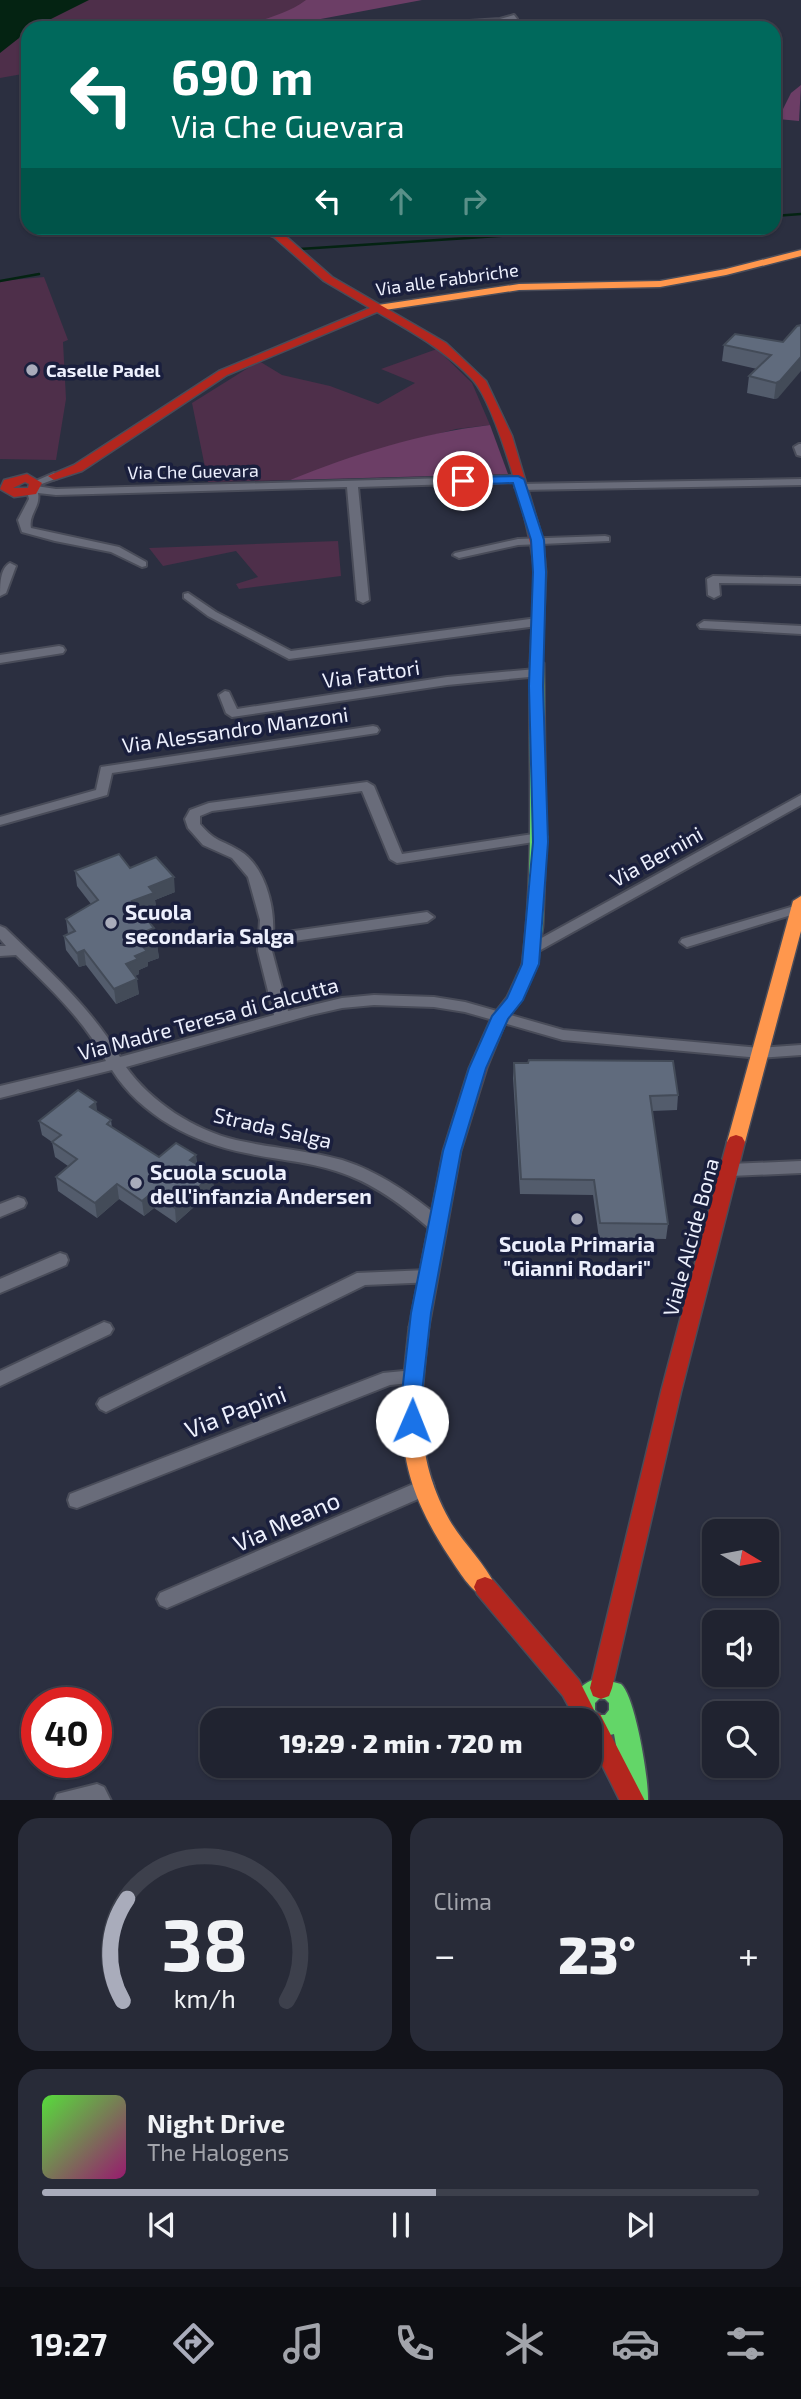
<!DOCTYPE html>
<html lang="it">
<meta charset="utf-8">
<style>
:root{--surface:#202330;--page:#282b38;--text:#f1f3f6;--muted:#a2a4ab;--line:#3d404c;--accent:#a9acbb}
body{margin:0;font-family:"Exo 2",sans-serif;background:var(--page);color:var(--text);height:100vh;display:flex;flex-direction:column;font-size:26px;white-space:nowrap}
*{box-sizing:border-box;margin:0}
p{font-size:23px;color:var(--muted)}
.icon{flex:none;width:38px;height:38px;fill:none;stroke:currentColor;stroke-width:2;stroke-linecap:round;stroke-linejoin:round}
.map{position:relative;height:1800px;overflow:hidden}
.details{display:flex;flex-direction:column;gap:18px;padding:18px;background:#12131a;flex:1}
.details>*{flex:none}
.guide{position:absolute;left:21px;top:21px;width:760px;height:214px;border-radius:21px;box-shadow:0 2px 5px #0004,0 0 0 2px var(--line);background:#00695c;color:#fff;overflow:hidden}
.needle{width:46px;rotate:100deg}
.tools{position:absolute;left:702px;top:1519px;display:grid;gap:14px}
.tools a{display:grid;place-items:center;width:77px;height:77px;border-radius:14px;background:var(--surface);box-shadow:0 2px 5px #0004,0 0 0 2px var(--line);font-size:35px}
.speed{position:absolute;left:21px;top:1687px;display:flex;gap:14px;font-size:35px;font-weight:700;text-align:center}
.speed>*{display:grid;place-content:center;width:91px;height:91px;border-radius:50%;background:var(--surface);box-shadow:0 2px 5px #0004,0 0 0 2px var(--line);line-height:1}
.speed .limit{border:10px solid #d22;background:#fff;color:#111}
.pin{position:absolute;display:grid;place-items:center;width:60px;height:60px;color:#fff;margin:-30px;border:4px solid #fff;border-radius:50%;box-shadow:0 2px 7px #0007}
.me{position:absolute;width:77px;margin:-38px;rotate:1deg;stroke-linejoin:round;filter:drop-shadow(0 0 5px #0008)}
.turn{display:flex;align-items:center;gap:24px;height:147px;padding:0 35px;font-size:32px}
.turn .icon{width:91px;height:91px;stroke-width:2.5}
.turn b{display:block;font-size:49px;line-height:60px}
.lanes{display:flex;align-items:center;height:66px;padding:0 35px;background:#0003;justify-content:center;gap:35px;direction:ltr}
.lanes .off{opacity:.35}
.big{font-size:52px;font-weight:800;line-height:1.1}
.details .tile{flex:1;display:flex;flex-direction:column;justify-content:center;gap:10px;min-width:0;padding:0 24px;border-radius:21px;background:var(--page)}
.details .dial{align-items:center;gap:0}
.dial svg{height:182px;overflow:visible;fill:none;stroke:var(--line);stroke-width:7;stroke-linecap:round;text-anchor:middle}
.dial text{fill:var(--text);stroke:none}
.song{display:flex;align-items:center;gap:21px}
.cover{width:84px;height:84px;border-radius:10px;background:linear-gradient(135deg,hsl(110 70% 55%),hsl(320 70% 35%))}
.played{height:7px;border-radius:4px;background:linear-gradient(90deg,var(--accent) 55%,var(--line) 55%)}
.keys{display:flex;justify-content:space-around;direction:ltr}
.heat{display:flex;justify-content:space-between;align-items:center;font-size:38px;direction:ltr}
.details .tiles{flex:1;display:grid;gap:18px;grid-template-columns:1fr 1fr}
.tile:last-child{grid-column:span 2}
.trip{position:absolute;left:200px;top:1708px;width:402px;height:70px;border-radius:21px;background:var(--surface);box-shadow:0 2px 5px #0004,0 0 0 2px var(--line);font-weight:800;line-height:70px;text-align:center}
.tabs{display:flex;height:112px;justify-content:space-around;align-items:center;background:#0d0e13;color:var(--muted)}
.tabs .icon{width:49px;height:49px}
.tabs .on{color:var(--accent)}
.tabs b{font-size:32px;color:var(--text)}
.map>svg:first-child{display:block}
.green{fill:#4e2f4a}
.forest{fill:#6c3e66}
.water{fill:#042312}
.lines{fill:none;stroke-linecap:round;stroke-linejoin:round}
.stream{stroke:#042312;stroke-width:2.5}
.street-casing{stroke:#494c59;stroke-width:4}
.fast-casing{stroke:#494c59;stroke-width:3}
.slow-casing{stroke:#494c59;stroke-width:3}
.jam-casing{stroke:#494c59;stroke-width:3}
.street{fill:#696c7a;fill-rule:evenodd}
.fast{fill:#63d668;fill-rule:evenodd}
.slow{fill:#ff974d;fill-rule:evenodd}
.jam{fill:#b3261e;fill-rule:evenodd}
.wall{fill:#535c6c}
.shaded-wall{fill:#434b58}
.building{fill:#606b7d;stroke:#434b58;stroke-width:2}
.route{fill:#1a73e8;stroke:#114b97;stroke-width:2}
.poi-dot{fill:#a9acbb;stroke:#1a1f3d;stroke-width:2.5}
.labels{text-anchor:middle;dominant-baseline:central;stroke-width:7;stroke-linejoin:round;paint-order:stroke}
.far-street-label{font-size:18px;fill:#edf0fd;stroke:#1a1f3d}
.far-poi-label{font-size:18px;font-weight:bold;fill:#edf0fd;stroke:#1a1f3d;text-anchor:start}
.street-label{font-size:21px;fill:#edf0fd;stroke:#1a1f3d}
.poi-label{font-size:21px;font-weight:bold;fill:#edf0fd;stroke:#1a1f3d;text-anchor:start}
.near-street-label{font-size:24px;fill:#edf0fd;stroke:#1a1f3d}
</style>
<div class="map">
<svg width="801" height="1801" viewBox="0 0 801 1801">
<rect width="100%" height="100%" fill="#2b2f40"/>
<!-- green -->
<g class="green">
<path d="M0,0H354L236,28H28V73L0,78Z"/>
<path d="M44,277L68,340L63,342L66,399L56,460L0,459V281Z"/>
<path d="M437,349L472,383L490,425L456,429L404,443L290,480L208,482L192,403L259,361L282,375L330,386L378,404L415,383L381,369Z"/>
<path d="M338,541L341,576L239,589L236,584L258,577L236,551L163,566L149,548Z"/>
</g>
<!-- forest -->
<g class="forest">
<path d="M306,0H422L310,21L234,27C259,21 286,15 306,0Z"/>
<path d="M801,85L799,121L778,119L791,93Z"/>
<path d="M490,425L508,474L290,480C354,454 422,433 490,425Z"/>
</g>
<!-- water -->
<path class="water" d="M0,0H89L33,28H28V31L0,53Z"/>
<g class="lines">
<!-- stream -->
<g class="stream">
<path d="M774,216L801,214"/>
<path d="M300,249L620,228"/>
<path d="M0,281L39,274"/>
</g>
<!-- street casing -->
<g class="street-casing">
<g id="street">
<path d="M514,15L517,19L501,23L433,28L439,23L500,19Z"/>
<path d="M799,444H801V456L797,455L794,447Z"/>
<path d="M54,473L59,476L58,478L36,486L56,489L518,476L523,479L518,482L358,487L369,600L363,603L357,600L347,487L56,495L38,493C41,506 28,515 31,528L119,547L146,562V566L142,567L111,552L55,541L22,532L18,520L29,499L27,491L34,486L31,483Z"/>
<path d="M801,479V485L520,490L515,487L520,484Z"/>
<path d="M605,536L609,537V541L518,545L459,558L453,555L455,553L518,539Z"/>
<path d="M10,563L16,566L6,593L0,596C0,585 0,568 10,563Z"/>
<path d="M713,576L801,578V584L719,583L720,595L714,598L708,595L707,579Z"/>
<path d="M188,593L216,612L291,651L537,618L543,622L537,626L289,659L208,616L184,598V594Z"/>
<path d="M704,621L801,626V634L700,628L698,625Z"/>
<path d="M59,646L63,647L65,650L63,653L0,663V655Z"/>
<path d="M536,669L540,670L542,673L540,676L447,685L232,717L226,713L219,695L225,691L229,692L237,709L447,677Z"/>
<path d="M373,726L377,727L379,730L377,733L112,773L107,795L0,825V817L96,790L101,767Z"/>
<path d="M367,782L374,786L402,854L540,833L547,837L540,841L397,863L390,859L362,791L212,811L200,816V824C216,843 221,839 240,851C265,866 275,907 273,934L427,912L434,917L427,922L273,944L272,951L288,1011L342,998L374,995L434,997L465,1002L563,1030L760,1048L801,1045V1055L760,1058L563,1040L465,1012L434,1007L374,1005L342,1008L311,1015L126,1067C151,1102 194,1130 236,1140C271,1148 307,1150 342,1160C380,1172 412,1195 443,1220L445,1225L443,1230L437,1231L431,1230C403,1205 372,1182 336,1171C306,1161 276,1160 246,1153C194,1143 141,1116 112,1070L0,1098V1086L106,1061C83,1019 50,988 16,955L0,956V946H6L0,939V926L5,928C47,969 90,1006 120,1057L274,1015L258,951L260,920L248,877L232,858L203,845L188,828L185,819L190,810L209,803Z"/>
<path d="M801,795V805L537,952H527L525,949L527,946Z"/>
<path d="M801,904V912L687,947L680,942L682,939Z"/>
<path d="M801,1161V1173L730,1176L724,1174L722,1170L724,1166L730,1164Z"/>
<path d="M18,1197L24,1199L26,1203L24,1207L0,1217V1204Z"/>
<path d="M60,1253L66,1255L68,1260L66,1265L0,1293V1279Z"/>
<path d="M428,1270L434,1272L436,1277L434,1282L365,1285L112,1409L106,1412L100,1409L97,1404L100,1399L357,1273Z"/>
<path d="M104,1322L110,1324L113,1329L110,1334L0,1386V1371Z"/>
<path d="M414,1370L420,1372L423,1377L420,1382L390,1385L77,1508L70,1506L68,1500L70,1494L383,1373Z"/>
<path d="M425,1479L432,1481L434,1487L432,1493L174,1605L167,1608L160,1605L157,1599L160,1593Z"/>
<path d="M97,1784L104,1787L111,1801H54L57,1794Z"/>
</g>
</g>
<!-- fast casing -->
<g class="fast-casing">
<g id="fast">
<path d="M537,659L544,663L546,851L543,926L538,964L530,970L522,964C535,864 528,764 530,663Z"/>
<path d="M598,1678L621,1684C635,1696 649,1779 648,1801H626L614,1734L602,1737L590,1734V1720H576C566,1699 578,1684 598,1678ZM599,1699H605L609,1703V1710L605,1715H599L595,1710V1703Z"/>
</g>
</g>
<!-- slow casing -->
<g class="slow-casing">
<g id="slow">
<path d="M801,250V256L726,275L660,287L519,290L378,311L373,308L378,305L519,284L660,281L726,269Z"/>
<path d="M801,896V931L745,1142L742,1147H730L727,1142L793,901Z"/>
<path d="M419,1319L426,1321L429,1327C421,1401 412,1453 450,1521C463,1543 485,1563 496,1587L493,1594L485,1597C470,1591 459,1571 450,1558C393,1472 398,1424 409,1327L412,1321Z"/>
</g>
</g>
<!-- jam casing -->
<g class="jam-casing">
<g id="jam">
<path d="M251,228H264L282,233L332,277L446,343L486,381L512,436L543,540L546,572L542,666H532L530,663C531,633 534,602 534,572C533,535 497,407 473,380C445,350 412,332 377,312L227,375L82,471L54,480L48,476L74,465L219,371L370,308L324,281L274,237Z"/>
<path d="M27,474L42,483L36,494L14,497L0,489L4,480ZM25,482L29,484L28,488H13Z"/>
<path d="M530,958L538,964L522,1000L507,1019L487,1068L461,1151L429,1327L426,1333L419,1335L412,1333L409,1327L443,1151L469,1068L492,1016L507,997L524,960Z"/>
<path d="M736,1135L742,1137L745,1142L681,1392L612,1688L609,1696L601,1699L593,1696L590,1688L661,1392L727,1142L730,1137Z"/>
<path d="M485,1577L493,1580L579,1680L595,1712L600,1714L645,1801H620L590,1741V1720H576L563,1696L477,1594L474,1587L477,1580Z"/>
</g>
</g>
<!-- street -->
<use href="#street" class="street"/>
<!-- fast -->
<use href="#fast" class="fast"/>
<!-- slow -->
<use href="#slow" class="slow"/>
<!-- jam -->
<use href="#jam" class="jam"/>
</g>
<!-- wall -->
<g class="wall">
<path d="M783,342L778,398L774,399L747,393L749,376L757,369L722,361L724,345Z"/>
<path d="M130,868L175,892L155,900L156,907L142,913L154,928L159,958L148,962V966L139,970V974L135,976L139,994L116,1004L86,965L79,967L66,950L64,936L68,934L66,919L91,904L77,886L75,871Z"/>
<path d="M514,1063L678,1095L677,1110L652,1111L668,1224L666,1239L599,1238L593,1195L520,1194L513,1078Z"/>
<path d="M97,1111L111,1120L112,1128L159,1157L196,1155L197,1164L214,1189L176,1223L154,1208L144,1216L119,1199L97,1218L58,1191L56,1177L68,1166L55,1157L52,1142L42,1135L39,1121Z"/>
</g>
<!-- shaded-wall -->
<g class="shaded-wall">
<path d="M801,357V371L778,398L774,399L776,383Z"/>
<path d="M174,877L175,892L155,900L156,907L134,916L132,901L149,887Z"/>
<path d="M154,928L156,943L147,931Z"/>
<path d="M157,943L159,958L148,962V966L139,970V974L128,979L126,964L144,948Z"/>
<path d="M84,950L86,965L79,967L77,953Z"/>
<path d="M137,979L139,994L116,1004L114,989Z"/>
<path d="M96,1102L98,1117L90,1107Z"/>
<path d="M196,1155L197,1170L190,1160Z"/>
<path d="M213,1174L214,1189L176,1223L175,1208Z"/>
<path d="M117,1184L119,1199L97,1218L95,1203Z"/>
<path d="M152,1193L154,1208L144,1216L142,1201Z"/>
</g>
<!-- building -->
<g class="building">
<path d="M801,325V357L780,381L776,383L749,376L771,355L724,345L735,334L783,342L797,326Z"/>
<path d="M119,854L130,868L156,857L174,877L149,887L154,893L132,901L154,928L147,931L157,943L144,948L147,951L135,956L138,959L126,964L137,979L114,989L84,950L77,953L64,936L75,931L66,919L98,900L75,871Z"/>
<path d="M529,1060L673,1061L678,1095L650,1096L668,1224L600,1223L594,1180L521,1179L514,1063H528Z"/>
<path d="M78,1090L96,1102L90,1107L111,1120L107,1124L159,1157L176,1143L196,1155L190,1160L213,1174L175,1208L152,1193L142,1201L117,1184L95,1203L56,1177L77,1159L52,1142L61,1135L39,1121Z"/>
</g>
<!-- route -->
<path class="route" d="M518,476L524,479L544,540L546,572L543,686L548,842L539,964L523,1000L508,1019L486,1068L461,1151L431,1313L421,1402L422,1421L419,1427L412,1430L405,1427L401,1402L411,1313L443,1151L469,1068L492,1016L507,998L522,964L533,842L529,686L533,572L531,540L513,483L463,485L457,481L463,477Z"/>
<!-- markers -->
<g class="poi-dot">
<circle cx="32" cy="370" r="7"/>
<circle cx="111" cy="923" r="7"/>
<circle cx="136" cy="1183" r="7"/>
<circle cx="577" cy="1219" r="7"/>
</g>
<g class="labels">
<!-- far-street labels -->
<g class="far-street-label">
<text transform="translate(447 279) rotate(-8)">Via alle Fabbriche</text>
<text transform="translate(193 471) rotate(-1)">Via Che Guevara</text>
</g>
<!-- far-poi labels -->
<g class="far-poi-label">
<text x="46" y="370">Caselle Padel</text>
</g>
<!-- street labels -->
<g class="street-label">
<text transform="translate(371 673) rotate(-8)">Via Fattori</text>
<text transform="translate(235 729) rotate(-8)">Via Alessandro Manzoni</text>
<text transform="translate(656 856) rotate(-29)">Via Bernini</text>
<text transform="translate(208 1018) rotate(-15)">Via Madre Teresa di Calcutta</text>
<text transform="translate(273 1127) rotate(13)">Strada Salga</text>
<text transform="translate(690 1237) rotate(-75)">Viale Alcide Bona</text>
</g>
<!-- poi labels -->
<g class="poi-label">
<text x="125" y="911">Scuola<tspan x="125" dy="24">secondaria Salga</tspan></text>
<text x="150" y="1171">Scuola scuola<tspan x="150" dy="24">dell'infanzia Andersen</tspan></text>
<text x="577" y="1243" text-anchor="middle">Scuola Primaria<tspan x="577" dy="24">"Gianni Rodari"</tspan></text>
</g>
<!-- near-street labels -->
<g class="near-street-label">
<text transform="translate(235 1411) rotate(-21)">Via Papini</text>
<text transform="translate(286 1521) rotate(-24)">Via Meano</text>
</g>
</g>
</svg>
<div class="tools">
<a><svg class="needle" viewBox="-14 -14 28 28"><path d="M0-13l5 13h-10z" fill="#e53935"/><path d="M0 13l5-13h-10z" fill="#a2a4ab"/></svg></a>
<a><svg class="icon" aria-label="sound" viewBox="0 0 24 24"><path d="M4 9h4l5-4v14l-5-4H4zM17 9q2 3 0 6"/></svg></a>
<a><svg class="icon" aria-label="search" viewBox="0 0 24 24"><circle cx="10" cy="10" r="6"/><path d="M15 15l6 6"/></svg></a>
</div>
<div class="speed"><div class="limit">40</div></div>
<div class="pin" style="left:463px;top:481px;background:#d93025"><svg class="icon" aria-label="arrive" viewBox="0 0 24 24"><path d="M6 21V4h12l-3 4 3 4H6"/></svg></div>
<svg class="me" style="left:412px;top:1421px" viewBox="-20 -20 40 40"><circle r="19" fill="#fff"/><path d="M0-13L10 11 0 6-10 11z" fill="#1a73e8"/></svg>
<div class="trip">19:29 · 2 min · 720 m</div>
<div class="guide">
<div class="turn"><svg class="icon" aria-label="left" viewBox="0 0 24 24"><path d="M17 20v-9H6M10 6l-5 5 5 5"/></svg><div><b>690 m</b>Via Che Guevara</div></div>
<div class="lanes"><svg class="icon" aria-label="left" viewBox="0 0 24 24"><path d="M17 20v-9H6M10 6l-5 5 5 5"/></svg><svg class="icon off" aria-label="ahead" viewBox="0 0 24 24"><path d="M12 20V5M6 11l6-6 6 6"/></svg><svg class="icon off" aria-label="right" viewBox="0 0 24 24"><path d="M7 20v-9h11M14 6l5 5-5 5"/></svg></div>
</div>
</div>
<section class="details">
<div class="tiles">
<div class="tile dial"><svg viewBox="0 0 100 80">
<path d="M14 69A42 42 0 1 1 86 69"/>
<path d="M14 69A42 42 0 0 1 16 24" stroke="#a9acbb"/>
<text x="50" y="56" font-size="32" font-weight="700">38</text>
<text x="50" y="72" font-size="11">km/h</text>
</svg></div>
<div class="tile"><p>Clima</p>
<div class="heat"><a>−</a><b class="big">23°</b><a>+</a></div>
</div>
<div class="tile">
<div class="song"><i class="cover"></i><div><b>Night Drive</b><p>The Halogens</p></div></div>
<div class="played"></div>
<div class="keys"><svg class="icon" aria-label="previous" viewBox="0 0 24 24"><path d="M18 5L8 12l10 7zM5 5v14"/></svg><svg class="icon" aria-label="pause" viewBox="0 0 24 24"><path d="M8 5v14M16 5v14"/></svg><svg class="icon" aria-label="next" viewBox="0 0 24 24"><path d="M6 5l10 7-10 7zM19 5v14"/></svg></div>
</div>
</div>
</section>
<nav class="tabs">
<b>19:27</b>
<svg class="icon on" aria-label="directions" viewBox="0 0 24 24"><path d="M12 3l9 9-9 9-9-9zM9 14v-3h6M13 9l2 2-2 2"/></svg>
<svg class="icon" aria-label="music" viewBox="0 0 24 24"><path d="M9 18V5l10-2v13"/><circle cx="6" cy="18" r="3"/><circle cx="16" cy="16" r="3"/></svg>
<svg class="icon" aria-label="phone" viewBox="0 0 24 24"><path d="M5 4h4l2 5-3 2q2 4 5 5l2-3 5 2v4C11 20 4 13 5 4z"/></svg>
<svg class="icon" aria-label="climate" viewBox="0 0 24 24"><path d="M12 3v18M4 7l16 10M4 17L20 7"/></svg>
<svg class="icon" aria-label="car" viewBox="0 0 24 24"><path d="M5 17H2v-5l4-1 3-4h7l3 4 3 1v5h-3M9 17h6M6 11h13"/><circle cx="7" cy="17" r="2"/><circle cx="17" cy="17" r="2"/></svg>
<svg class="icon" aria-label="filters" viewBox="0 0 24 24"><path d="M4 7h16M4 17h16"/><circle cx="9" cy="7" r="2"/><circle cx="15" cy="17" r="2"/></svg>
</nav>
